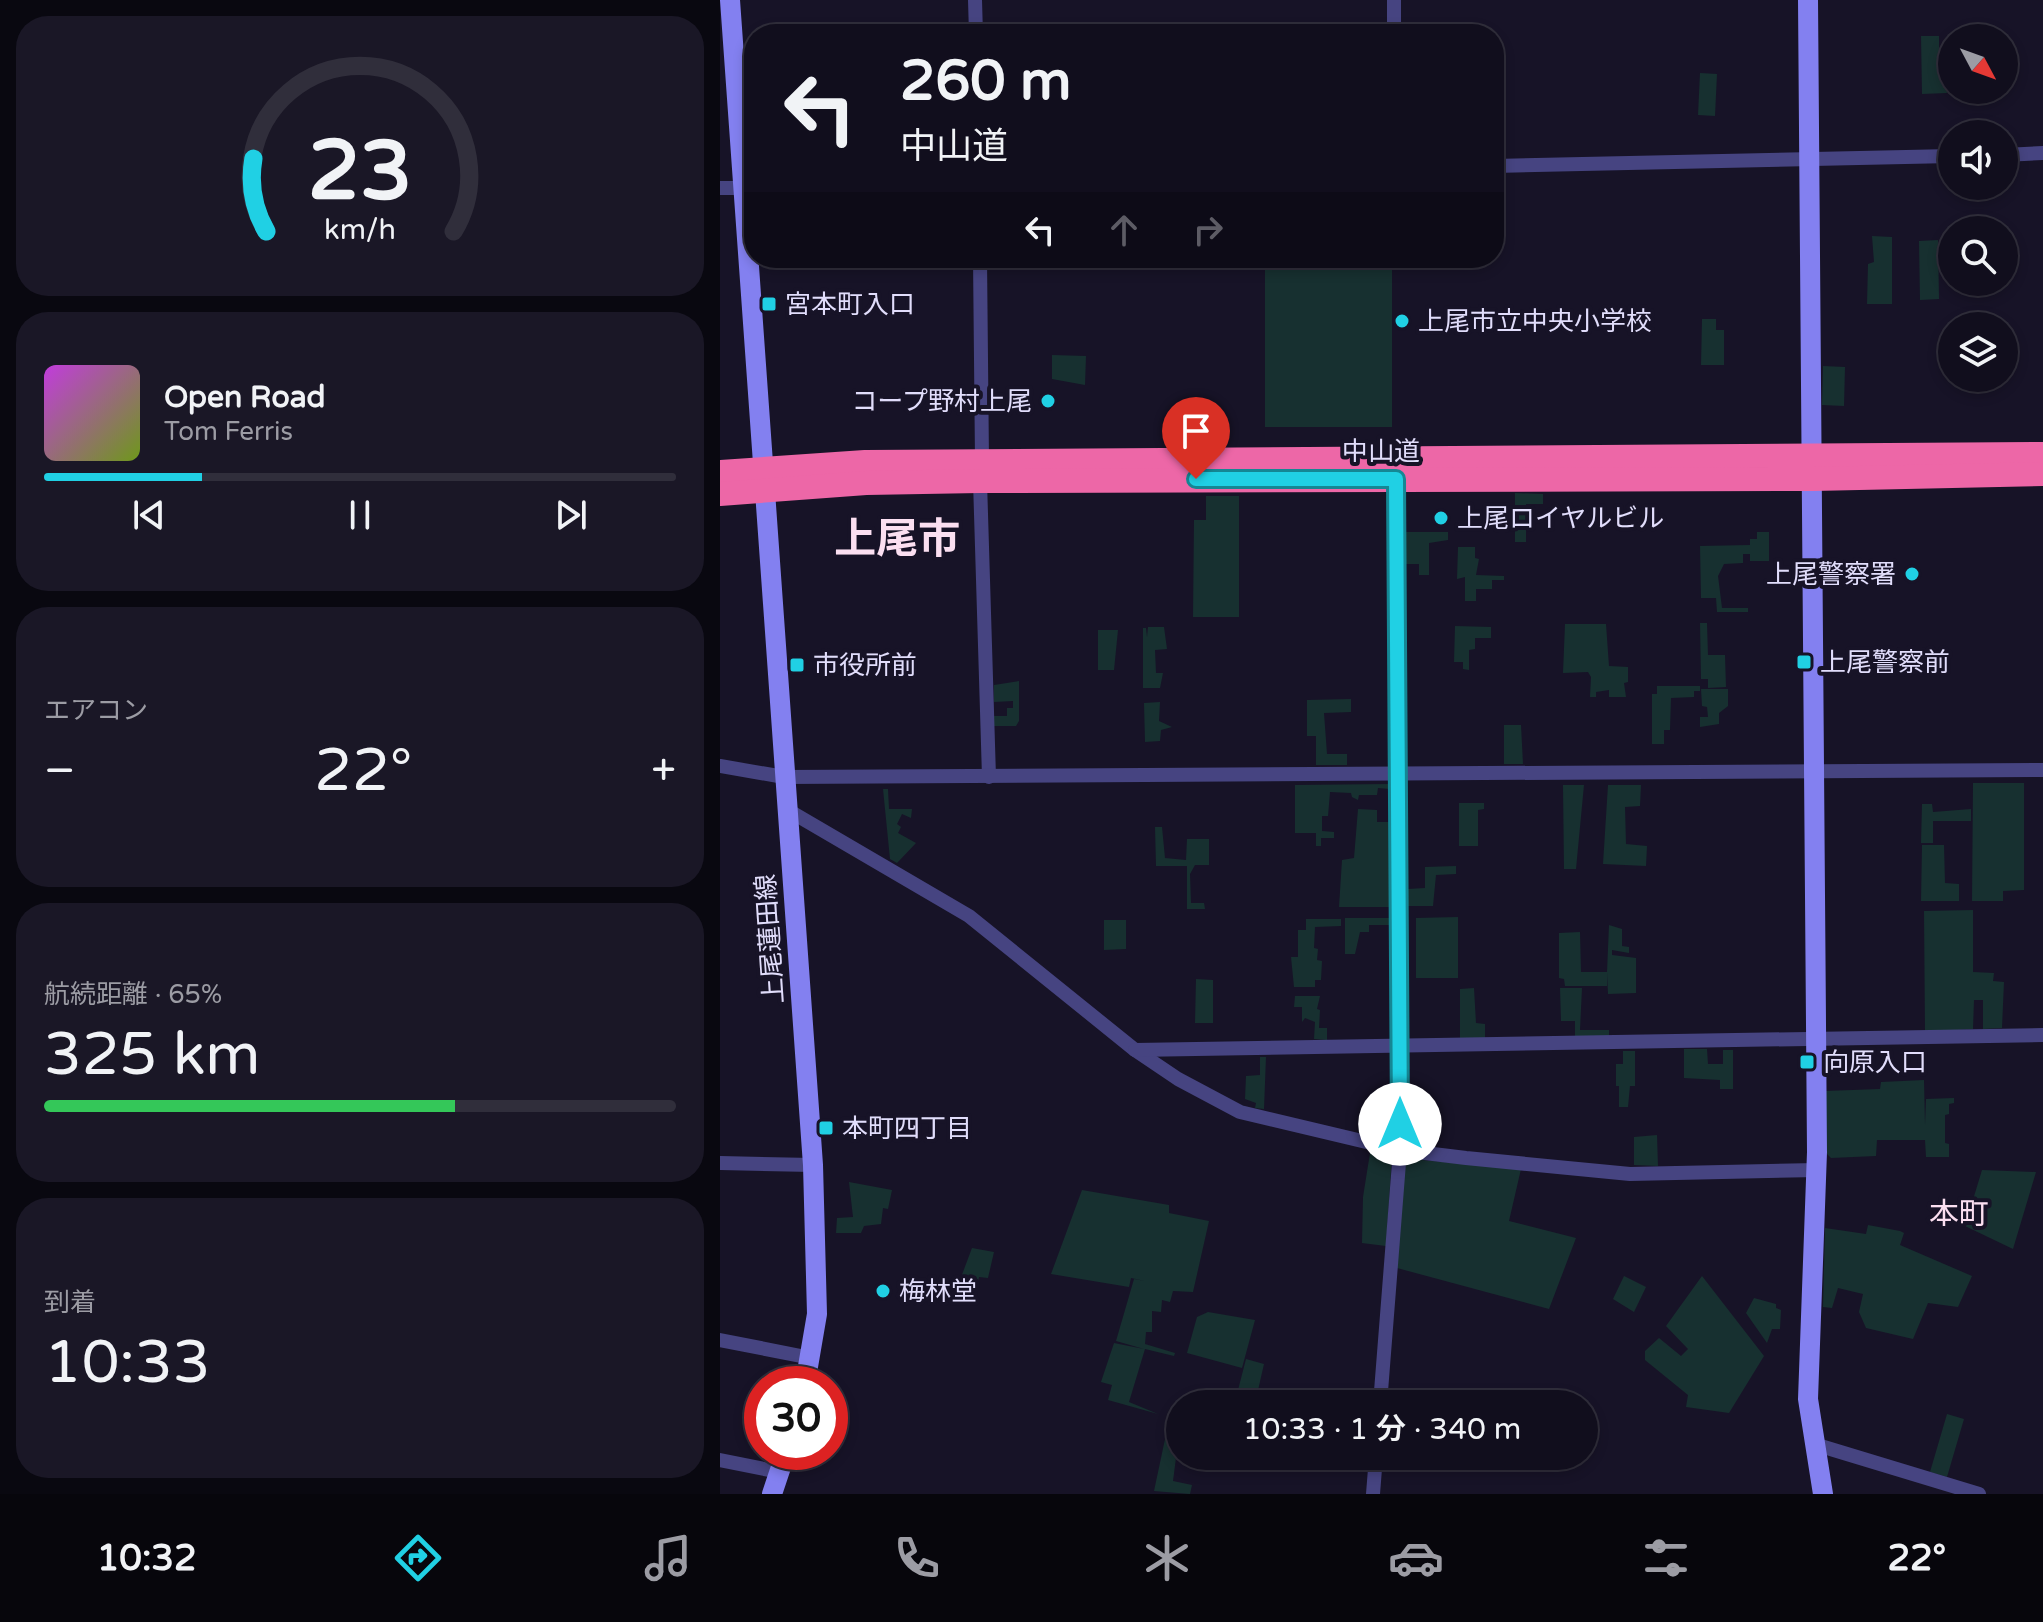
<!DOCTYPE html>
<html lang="ja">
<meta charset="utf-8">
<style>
:root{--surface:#110e1d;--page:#1a1726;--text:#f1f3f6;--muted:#9c9ca4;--line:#302e3b;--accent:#20d0e4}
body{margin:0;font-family:"Varela Round","Noto Sans JP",sans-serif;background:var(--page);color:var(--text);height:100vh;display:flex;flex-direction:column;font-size:30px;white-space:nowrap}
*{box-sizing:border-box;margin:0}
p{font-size:26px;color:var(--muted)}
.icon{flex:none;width:44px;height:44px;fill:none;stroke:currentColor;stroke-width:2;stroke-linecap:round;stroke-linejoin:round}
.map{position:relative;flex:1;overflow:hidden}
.drawer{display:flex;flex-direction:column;gap:16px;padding:16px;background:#090810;width:720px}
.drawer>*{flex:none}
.guide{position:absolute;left:24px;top:24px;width:760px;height:244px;border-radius:32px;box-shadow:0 4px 12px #0003,0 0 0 2px var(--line);background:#110e1d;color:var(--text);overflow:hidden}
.needle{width:52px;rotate:131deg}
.fabs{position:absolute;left:1218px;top:24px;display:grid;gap:16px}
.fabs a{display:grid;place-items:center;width:80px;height:80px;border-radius:50%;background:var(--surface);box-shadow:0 4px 12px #0003,0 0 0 2px var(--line);font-size:40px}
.speed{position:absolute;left:24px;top:1366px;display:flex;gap:16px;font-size:40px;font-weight:700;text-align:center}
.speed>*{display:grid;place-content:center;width:104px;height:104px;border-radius:50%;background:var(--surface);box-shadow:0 4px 12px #0003,0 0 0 2px var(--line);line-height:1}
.speed .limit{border:12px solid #d22;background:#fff;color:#111}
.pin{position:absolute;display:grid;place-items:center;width:68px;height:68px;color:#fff;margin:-82px -34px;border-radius:50% 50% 50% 0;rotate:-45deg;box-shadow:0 0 8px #0007}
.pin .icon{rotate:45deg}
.me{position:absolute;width:88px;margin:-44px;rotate:0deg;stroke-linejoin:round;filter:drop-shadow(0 0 6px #0008)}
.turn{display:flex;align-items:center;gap:28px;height:168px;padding:0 24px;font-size:36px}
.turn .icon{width:104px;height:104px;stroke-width:2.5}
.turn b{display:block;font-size:56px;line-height:68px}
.lanes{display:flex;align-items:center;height:76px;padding:0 24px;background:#0003;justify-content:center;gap:40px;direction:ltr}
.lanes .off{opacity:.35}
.big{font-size:60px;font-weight:600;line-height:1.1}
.drawer .card{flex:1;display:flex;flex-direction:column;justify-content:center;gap:12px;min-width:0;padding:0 28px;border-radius:32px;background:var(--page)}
.drawer .dial{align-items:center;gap:0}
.dial svg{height:208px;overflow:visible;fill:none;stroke:var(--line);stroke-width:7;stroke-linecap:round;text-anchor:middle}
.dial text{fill:var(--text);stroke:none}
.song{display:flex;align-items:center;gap:24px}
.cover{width:96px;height:96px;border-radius:12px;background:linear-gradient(135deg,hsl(290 70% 55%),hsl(80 70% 35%))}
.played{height:8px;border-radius:4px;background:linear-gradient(90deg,var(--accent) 25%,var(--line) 25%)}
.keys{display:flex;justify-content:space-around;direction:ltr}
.heat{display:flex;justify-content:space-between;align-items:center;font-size:44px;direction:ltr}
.charge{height:12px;border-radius:6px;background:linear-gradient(90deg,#34c759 65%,var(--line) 0)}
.trip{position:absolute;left:446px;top:1390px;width:432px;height:80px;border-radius:40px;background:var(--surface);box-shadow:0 4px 12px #0003,0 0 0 2px var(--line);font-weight:600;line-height:80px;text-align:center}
.tabs{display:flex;height:128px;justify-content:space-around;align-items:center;background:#07060c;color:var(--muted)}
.tabs .icon{width:56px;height:56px}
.tabs .current{color:var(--accent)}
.tabs b{font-size:36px;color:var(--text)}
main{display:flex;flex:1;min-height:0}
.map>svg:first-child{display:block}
.green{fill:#173030}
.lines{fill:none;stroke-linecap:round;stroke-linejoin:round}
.street{stroke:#464481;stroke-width:14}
.secondary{stroke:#8380f0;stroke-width:20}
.highway{stroke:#ed67a7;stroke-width:24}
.route-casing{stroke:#158794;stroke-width:20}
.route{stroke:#20d0e4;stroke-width:14}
.poi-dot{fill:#20d0e4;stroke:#171327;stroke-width:3}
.labels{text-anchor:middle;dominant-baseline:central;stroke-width:8;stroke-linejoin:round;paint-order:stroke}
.poi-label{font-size:26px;fill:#e1ddfb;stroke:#171327;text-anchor:start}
.street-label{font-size:26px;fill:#e1ddfb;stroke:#171327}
.quarter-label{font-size:30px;fill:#fbdff1;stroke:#171327}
.town-label{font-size:42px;font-weight:bold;fill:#fbdff1;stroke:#171327}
</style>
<main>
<section class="drawer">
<div class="card dial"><svg viewBox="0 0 100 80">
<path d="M14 69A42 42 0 1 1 86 69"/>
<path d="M14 69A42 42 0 0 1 9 41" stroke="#20d0e4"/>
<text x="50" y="56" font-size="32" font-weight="700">23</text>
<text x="50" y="72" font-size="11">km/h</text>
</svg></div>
<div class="card">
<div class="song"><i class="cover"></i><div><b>Open Road</b><p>Tom Ferris</p></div></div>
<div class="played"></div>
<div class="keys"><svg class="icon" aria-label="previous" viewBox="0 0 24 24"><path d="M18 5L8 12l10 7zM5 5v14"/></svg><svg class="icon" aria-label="pause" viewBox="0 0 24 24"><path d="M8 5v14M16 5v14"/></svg><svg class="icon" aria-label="next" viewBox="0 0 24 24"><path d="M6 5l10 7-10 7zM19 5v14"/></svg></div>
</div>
<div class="card"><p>エアコン</p>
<div class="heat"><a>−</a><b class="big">22°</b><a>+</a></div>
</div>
<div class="card"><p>航続距離 · 65%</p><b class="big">325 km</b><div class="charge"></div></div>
<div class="card"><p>到着</p><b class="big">10:33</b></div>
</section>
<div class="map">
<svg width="1323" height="1494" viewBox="0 0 1323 1494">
<rect width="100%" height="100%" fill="#171327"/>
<!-- green -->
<g class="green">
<path d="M1201,36H1219V63H1226L1227,93L1202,94Z"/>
<path d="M980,73L997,74L995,116L978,115Z"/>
<path d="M1152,236L1172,237V304H1147L1148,264L1154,262Z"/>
<path d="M1218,240L1219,299L1200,300L1199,241Z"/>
<rect x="545" y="258" width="127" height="169"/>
<path d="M982,319H996V330H1004V365H981Z"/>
<path d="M332,355L366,356L365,385L332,379Z"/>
<path d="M1103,366L1125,367L1124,406L1102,405Z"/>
<path d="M795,493L823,494V504H806V542H795Z"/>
<path d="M486,496H519V617H473L474,520H486Z"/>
<path d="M684,532H728V540L709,543V575H699V564H683Z"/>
<path d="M1037,532H1049V561H1030V554H1023V563L1004,564L998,576L1002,608H1028V612H997L996,598H981L980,546L1030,545V539H1037Z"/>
<path d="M738,547H755V558L759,559L756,575L784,576V580H772V589H756V601H745V577L737,579Z"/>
<path d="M980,623H987L988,655H1005L1006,687L988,688V679H981Z"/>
<path d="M845,624H886L889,666L908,667V682L904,683L906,697H889V690L876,692V697H870L871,677L868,672L843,673Z"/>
<path d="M735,626L771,627V638H755V649L749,650V670L743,669V662H734Z"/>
<path d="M428,627H444L447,649L435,650L436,673H443L440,688H423V628H426L427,637Z"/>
<path d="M378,630H398L394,670H378Z"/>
<path d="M299,681V721L296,726H274V716H287V708H293V701L274,702V685Z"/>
<path d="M937,686H980V691H974V697L951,698L950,730H944V744H932V694H937Z"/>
<path d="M981,689H1008V706L999,713V724L980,727V717H988L987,707L982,706Z"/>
<path d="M631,699V712L604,713L607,754H627V765H596V736H587V700Z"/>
<path d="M440,702L439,721L452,727L441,730L440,741L425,742L424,703Z"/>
<path d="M784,725H801L803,764H784Z"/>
<path d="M1253,783H1304V890L1283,891V901H1252Z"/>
<path d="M670,784V789L658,788L657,795H639L638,800L632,797L631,793L610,792L608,816H602V831L614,832V838H601V846H596V833H575V785Z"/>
<path d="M843,785H864L856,869H844Z"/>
<path d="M888,785H921L920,806L905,807L906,844L927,846L926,866L883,864Z"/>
<path d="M163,789H168L169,809H192L191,818L182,814L177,824L181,827L178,833L196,843L177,863L170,859Z"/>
<path d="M739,803H764V809L758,810V846H739Z"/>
<path d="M1202,804H1212L1213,812L1251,809V821H1213V843H1201Z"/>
<path d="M638,809L657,810V822H671L673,907H619L622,860L634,858Z"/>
<path d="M435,827H442L445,858L466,860L467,839H489V865H475L470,874L471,903H484L485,909H467V866H436Z"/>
<path d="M1202,845H1224L1225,883L1239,884V901H1201Z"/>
<path d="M736,866V874L716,875L713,906H685V868L688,889L705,888V867Z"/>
<path d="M1253,910V972L1274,973L1273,981L1284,982L1282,1028L1263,1029V1000H1254L1253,1029L1205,1032L1204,911Z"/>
<path d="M738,917V978H696V918Z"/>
<path d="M625,918H671V925H649V932H640L635,954H625Z"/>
<path d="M586,919H621V926L595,927L594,948L598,949L597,960L602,961L601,980H595V987H574L571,957H578V930H586Z"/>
<path d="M384,920H406V949L384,950Z"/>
<path d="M889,925L902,929V946L909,947V953L892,950V955L916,958V993L888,994L887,973V986H845L844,979L839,978V933L860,932L861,972H887Z"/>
<path d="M476,979L493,980V1023H475Z"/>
<path d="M754,988L756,1023L765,1024V1038H740V989Z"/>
<path d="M840,988H862L860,1030H889V1036H855V1021H841Z"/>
<path d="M575,996H600L597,1009L600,1010L599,1028H607V1040L594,1039L595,1022L585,1018L582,1022V1007H574Z"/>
<path d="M964,1049H987L988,1064H1003V1050H1013V1089H1000V1080L964,1078Z"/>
<path d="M903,1051H915V1086H910L908,1107H899V1086H896V1064H903Z"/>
<path d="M540,1057H546L544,1109L535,1108L536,1103L525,1099L526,1076L540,1075Z"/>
<path d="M1204,1080L1205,1125L1206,1099L1234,1098V1103L1229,1104V1114L1225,1115V1143L1229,1144V1157H1206L1205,1140H1157L1156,1156L1111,1158L1107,1154L1105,1091L1160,1089L1161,1082Z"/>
<path d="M937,1135L938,1166L914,1165V1137Z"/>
<path d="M650,1153L672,1157L666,1246L642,1243L643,1197Z"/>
<path d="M690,1159L801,1169L789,1221L856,1238L829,1309L677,1268L685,1164Z"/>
<path d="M1262,1170L1316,1172L1293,1249L1245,1226Z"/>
<path d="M129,1182L172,1190L168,1209L163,1208L161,1224L144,1226L141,1233H116L117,1218L133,1217Z"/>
<path d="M362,1190L449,1205V1213L489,1221L473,1292L453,1291L450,1302L442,1300L441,1312L432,1311V1332H426L425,1344L455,1353L454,1356L425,1349L409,1402L438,1414L388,1400L392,1385L381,1382L394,1343L424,1349L396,1341L414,1279L425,1281L411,1278L409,1287L331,1274Z"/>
<path d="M1148,1225L1180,1231L1184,1233L1180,1245L1252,1276L1238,1307L1208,1303L1193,1339L1146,1328L1139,1312L1143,1294L1118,1288L1112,1308L1103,1307L1105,1228L1146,1234Z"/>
<path d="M252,1248L274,1252L268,1278L259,1277L256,1292L237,1288Z"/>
<path d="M904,1276L926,1287L914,1312L893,1299Z"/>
<path d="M982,1276L1044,1356L1009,1413L966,1407L968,1395L925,1360V1351L939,1338L961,1356L968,1349L946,1326Z"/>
<path d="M1034,1298L1056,1304V1308L1061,1310L1060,1329H1052L1047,1343L1026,1313Z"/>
<path d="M488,1312L535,1320L522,1368L467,1353L477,1317Z"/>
<path d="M526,1359L544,1364L536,1399L517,1394Z"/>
<path d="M1227,1414L1244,1419L1227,1477L1210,1472Z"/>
<path d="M448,1425L460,1427L453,1481L472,1485L470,1494L434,1491Z"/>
</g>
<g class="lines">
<!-- street -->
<g class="street">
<path d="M255,0L256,34"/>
<path d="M674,34V0"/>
<path d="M1284,155L1323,153"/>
<path d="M774,166L1232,156"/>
<path d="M0,188H34"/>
<path d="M260,258L262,461"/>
<path d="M260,481L269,777"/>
<path d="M0,766L64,777L1323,770"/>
<path d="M66,809L249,916L415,1050L458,1079L520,1112L680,1150L746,1158L910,1174L1097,1170"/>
<path d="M415,1050L1323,1035"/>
<path d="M0,1163L93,1165"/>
<path d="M0,1340L91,1358"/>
<path d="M660,1404L680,1150L676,479"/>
<path d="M1094,1444L1259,1494"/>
<path d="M0,1460L59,1472"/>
<path d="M653,1494L656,1456"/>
</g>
<!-- secondary -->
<g class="secondary">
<path d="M10,0L93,1165L97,1314L85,1384"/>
<path d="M1088,0L1097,1152L1088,1399L1103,1494"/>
<path d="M52,1494L66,1452"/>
</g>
<!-- highway -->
<g class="highway">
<path d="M0,472L145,462L1323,454"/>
<path d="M0,494L146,483L260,481L1093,479L1323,474"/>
</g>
</g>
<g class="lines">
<!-- route casing -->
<g class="route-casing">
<path id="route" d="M476,479H676L680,1124"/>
</g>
<!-- route -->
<use href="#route" class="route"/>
</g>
<!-- markers -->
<g class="poi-dot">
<rect x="41" y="296" width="16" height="16" rx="4"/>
<circle cx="682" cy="321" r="8"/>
<circle cx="328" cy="401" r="8"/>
<circle cx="721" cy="518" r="8"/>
<circle cx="1192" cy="574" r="8"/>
<rect x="1076" y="654" width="16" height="16" rx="4"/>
<rect x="69" y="657" width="16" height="16" rx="4"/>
<rect x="1079" y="1054" width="16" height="16" rx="4"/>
<rect x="98" y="1120" width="16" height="16" rx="4"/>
<circle cx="163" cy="1291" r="8"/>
</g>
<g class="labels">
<!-- poi labels -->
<g class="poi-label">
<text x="65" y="304">宮本町入口</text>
<text x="698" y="321">上尾市立中央小学校</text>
<text x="312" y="401" text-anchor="end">コープ野村上尾</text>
<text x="737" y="518">上尾ロイヤルビル</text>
<text x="1176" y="574" text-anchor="end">上尾警察署</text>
<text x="1100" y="662">上尾警察前</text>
<text x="93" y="665">市役所前</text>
<text x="1103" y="1062">向原入口</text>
<text x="122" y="1128">本町四丁目</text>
<text x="179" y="1291">梅林堂</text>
</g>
<!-- street labels -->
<g class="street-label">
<text x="661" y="451">中山道</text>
<text transform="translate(50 939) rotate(-94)">上尾蓮田線</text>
</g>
<!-- quarter labels -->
<g class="quarter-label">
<text x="1239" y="1214">本町</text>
</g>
<!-- town labels -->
<g class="town-label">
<text x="177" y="539">上尾市</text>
</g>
</g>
</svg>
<div class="fabs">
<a><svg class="needle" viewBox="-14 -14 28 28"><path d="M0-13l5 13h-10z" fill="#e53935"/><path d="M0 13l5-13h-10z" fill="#9c9ca4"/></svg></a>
<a><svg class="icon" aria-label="sound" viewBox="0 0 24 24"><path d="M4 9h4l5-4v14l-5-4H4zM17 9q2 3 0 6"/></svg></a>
<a><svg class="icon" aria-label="search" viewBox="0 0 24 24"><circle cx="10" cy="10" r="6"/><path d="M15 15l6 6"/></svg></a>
<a><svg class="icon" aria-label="layers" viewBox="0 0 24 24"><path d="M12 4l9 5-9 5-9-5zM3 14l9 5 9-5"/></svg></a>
</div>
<div class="speed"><div class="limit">30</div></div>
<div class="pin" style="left:476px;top:479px;background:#d93025"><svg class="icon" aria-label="arrive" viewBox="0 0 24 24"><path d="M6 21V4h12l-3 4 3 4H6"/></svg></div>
<svg class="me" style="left:680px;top:1124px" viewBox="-20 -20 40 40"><circle r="19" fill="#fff"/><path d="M0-13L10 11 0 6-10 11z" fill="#20d0e4"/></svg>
<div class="trip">10:33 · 1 分 · 340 m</div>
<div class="guide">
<div class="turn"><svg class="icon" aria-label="left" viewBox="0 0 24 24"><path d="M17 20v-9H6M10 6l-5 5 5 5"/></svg><div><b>260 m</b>中山道</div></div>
<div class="lanes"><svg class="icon" aria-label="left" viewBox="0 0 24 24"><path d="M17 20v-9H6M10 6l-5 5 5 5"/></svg><svg class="icon off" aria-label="ahead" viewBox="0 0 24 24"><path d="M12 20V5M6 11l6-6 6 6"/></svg><svg class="icon off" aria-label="right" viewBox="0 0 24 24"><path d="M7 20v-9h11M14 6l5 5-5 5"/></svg></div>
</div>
</div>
</main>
<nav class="tabs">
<b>10:32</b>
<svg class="icon current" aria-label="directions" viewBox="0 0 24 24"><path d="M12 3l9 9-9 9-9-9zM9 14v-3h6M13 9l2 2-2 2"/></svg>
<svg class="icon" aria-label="music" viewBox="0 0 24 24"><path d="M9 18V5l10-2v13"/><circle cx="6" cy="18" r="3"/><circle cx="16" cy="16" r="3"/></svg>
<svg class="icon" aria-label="phone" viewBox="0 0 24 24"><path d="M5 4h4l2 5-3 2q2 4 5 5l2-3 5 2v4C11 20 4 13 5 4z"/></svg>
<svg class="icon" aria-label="climate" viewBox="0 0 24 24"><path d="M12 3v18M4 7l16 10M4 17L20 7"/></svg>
<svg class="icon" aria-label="car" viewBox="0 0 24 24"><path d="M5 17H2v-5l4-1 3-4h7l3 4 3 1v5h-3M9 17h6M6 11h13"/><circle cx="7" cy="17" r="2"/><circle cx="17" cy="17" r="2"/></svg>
<svg class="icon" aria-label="filters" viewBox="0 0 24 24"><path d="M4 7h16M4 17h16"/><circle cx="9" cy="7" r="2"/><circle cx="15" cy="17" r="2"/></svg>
<b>22°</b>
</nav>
